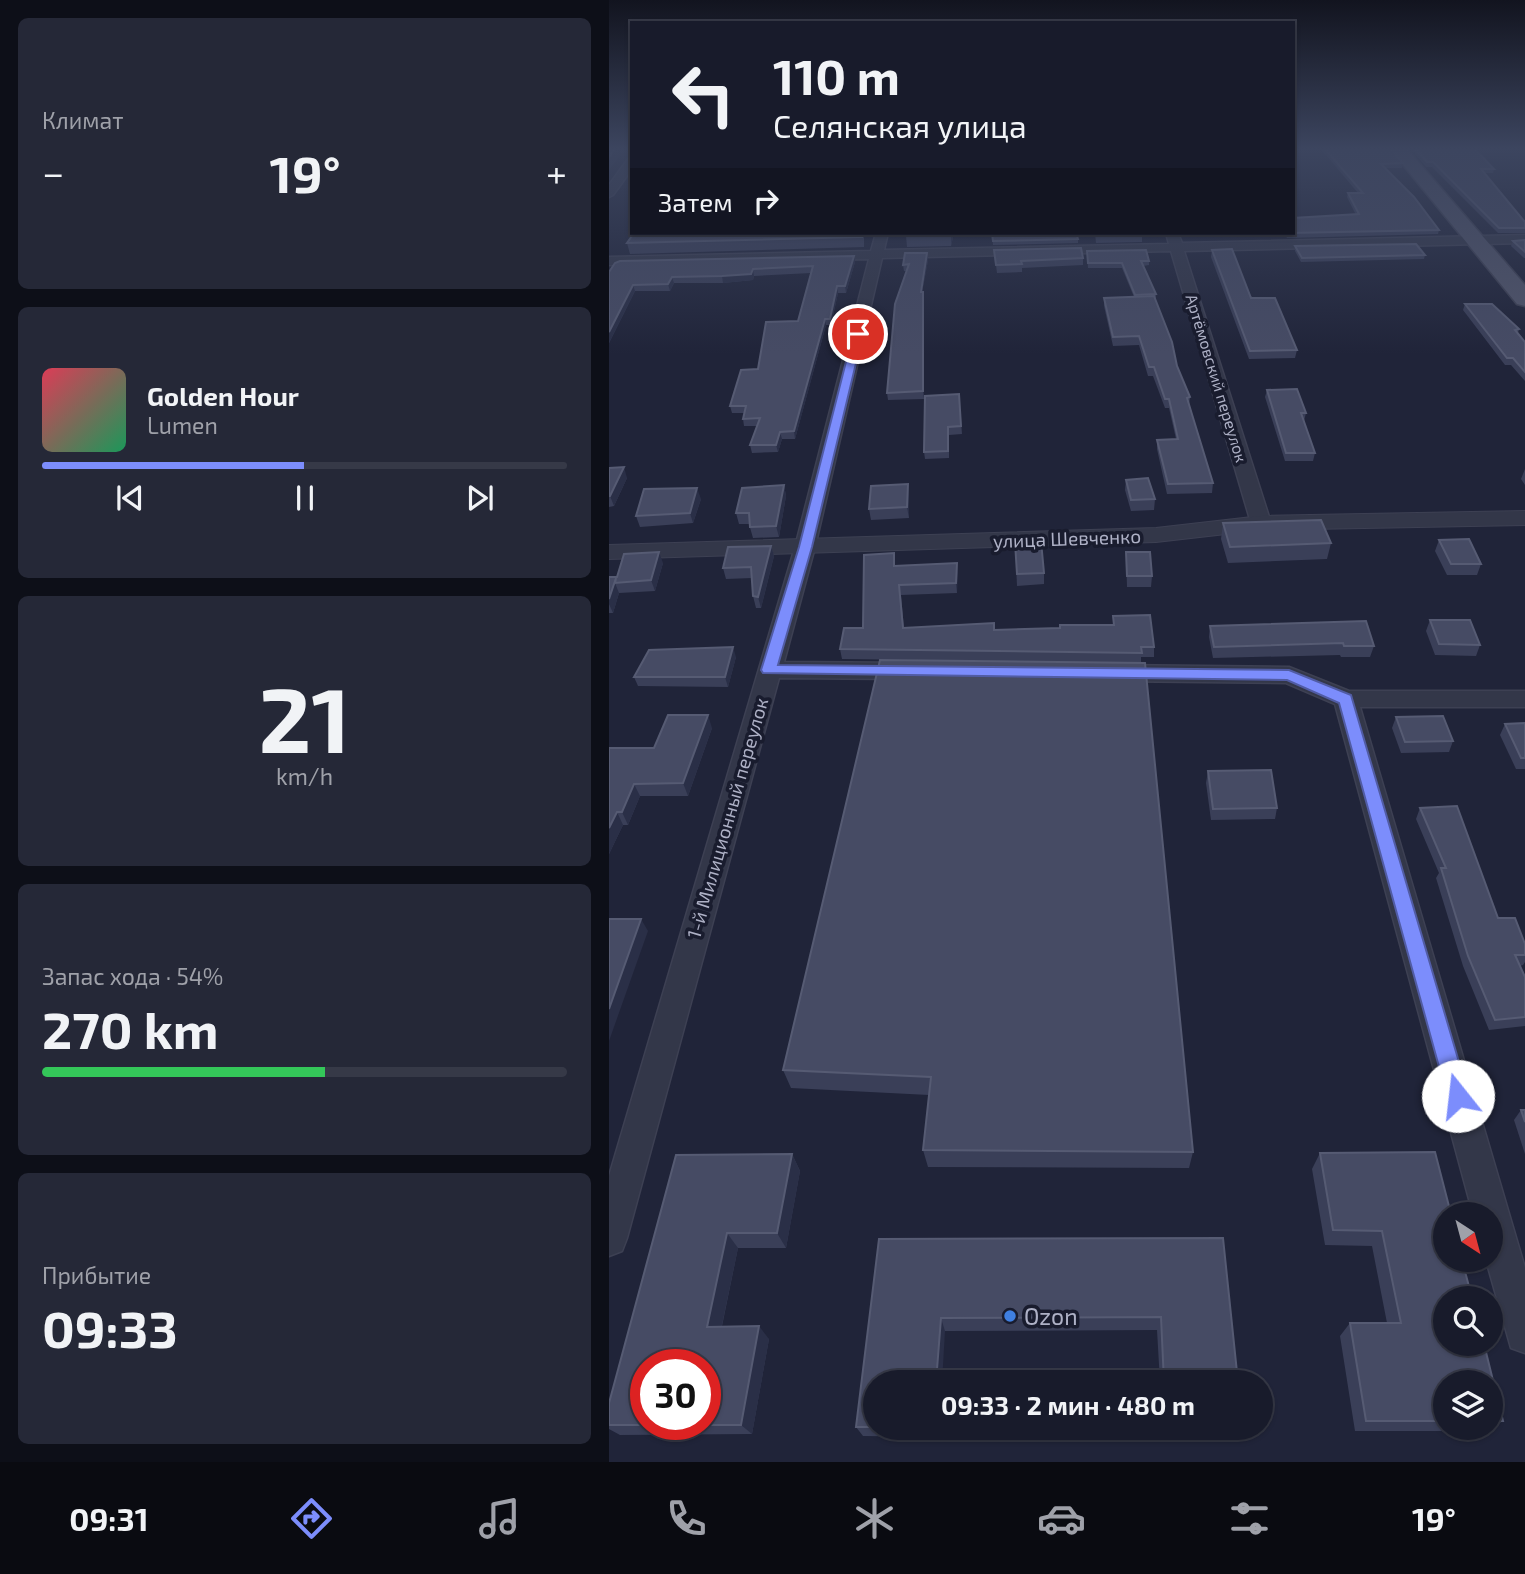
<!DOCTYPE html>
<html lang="ru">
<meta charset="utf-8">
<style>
:root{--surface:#181b2b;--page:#252837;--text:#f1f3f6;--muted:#9fa1a9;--line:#363947;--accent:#7c8dfc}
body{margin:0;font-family:"Exo 2",sans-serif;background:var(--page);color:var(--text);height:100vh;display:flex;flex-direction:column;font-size:26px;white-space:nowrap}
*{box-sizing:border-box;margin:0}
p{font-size:23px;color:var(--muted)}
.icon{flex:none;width:38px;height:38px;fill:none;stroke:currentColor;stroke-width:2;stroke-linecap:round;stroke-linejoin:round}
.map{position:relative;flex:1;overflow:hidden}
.side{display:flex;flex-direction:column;gap:18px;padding:18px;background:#0d0f18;width:609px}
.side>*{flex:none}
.banner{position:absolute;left:21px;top:21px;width:665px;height:214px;border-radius:0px;box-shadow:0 2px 5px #0004,0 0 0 2px var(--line);background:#181b2b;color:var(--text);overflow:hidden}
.needle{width:46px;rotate:144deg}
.controls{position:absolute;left:824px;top:1202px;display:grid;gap:14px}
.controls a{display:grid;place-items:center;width:70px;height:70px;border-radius:50%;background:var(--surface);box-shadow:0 2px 5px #0004,0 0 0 2px var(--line);font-size:35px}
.speed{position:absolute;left:21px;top:1349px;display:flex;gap:14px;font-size:35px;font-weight:700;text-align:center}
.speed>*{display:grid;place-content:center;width:91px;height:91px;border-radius:50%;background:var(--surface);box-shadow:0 2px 5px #0004,0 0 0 2px var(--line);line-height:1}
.speed .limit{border:10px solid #d22;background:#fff;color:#111}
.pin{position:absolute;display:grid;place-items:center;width:60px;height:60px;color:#fff;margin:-30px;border:4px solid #fff;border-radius:50%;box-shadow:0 2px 7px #0007}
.me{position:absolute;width:77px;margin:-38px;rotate:344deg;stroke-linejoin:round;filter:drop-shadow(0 0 5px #0008)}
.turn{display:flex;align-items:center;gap:24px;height:147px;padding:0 28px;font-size:32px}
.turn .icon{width:91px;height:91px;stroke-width:2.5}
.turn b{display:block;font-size:49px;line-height:60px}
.then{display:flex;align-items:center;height:66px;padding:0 28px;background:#0003;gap:14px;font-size:26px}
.big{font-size:52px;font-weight:700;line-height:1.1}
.side .tile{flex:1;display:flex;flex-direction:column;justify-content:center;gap:10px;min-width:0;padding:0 24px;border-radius:10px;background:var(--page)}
.side .dial{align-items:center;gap:0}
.dial b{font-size:91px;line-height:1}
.song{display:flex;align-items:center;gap:21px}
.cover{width:84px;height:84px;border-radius:10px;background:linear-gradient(135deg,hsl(350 70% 55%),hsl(150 70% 35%))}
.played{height:7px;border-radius:4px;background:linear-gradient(90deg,var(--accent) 50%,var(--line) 50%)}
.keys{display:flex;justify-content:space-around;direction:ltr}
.heat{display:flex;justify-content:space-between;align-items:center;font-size:38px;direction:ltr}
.charge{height:10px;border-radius:5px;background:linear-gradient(90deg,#34c759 54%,var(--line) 0)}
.trip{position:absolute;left:254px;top:1370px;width:410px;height:70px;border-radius:35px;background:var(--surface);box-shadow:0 2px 5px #0004,0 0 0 2px var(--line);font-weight:700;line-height:70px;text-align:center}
.menu{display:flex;height:112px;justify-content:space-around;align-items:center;background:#0a0b11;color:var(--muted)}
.menu .icon{width:49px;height:49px}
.menu .on{color:var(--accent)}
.menu b{font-size:32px;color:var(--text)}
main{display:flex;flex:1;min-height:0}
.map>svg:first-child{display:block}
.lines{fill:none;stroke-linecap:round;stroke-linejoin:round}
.minor-casing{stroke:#3d4053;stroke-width:3}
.tertiary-casing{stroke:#3d4053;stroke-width:2}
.primary-casing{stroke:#3d4053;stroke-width:3}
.minor{fill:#333749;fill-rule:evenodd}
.tertiary{fill:#333749;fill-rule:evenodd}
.primary{fill:#51556a;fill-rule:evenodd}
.wall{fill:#3a3f58;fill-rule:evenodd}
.shaded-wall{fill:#2a2f47}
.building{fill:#464b64;stroke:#565b73;stroke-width:2;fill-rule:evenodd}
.route{fill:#7c8dfc;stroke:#515ca4;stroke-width:2}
.shop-dot{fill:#3f7fe0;stroke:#191c2e;stroke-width:2.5}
.labels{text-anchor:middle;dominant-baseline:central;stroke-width:7;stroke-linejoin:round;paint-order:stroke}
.far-street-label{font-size:16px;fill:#aeb1c6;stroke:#191c2e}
.street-label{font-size:19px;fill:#aeb1c6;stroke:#191c2e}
.near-poi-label{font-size:23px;fill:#aeb1c6;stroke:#191c2e;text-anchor:start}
</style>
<main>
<section class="side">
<div class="tile"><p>Климат</p>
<div class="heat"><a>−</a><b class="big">19°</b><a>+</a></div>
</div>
<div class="tile">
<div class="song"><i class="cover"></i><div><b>Golden Hour</b><p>Lumen</p></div></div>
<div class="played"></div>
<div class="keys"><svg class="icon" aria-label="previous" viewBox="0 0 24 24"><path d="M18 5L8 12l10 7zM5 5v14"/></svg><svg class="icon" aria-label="pause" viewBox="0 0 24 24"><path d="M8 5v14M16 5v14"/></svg><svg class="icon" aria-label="next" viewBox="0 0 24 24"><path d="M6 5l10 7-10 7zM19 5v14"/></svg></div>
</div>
<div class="tile dial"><b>21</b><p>km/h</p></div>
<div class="tile"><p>Запас хода · 54%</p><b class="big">270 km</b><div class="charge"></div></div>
<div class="tile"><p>Прибытие</p><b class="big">09:33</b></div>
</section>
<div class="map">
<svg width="916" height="1462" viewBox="0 0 916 1462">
<rect width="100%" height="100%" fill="#202439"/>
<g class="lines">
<!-- minor casing -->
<g class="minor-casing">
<g id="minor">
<path d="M23,158V169L4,195L0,197V185L19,159Z"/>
<path d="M267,233H279L275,250L560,244L557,233H569L573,243L916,235V243L575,251L662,523L652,529L642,523L562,251L273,258L206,547L175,662L303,663L311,665L315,671L311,677L303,679L170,678L18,1238L13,1251L0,1256V1176L186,547L260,259L0,265V257L262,251Z"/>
<path d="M503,665L680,667L740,691H916V707H751L916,1268V1353L902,1348L877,1260H882V1214H864L726,704L677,683L503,681L495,679L491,673L495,667Z"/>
</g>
</g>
<!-- tertiary casing -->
<g class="tertiary-casing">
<path id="tertiary" d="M916,511V525L652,530L547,542L0,559V545L547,528L652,516Z"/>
</g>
<!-- primary casing -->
<g class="primary-casing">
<path id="primary" d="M781,149H798L916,285V306L908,304Z"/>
</g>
<!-- minor -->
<use href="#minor" class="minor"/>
<!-- tertiary -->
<use href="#tertiary" class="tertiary"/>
<!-- primary -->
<use href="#primary" class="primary"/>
</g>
<!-- wall -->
<g class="wall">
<path d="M712,149H782L794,163L793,168H776L830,230L829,234L678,238L675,233H684L747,215L738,197L739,193H749Z"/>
<path d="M802,149H866L885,169L884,173H876L915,221H916V233H889L823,167H817Z"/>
<path d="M298,233H345L342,246L298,247L297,236Z"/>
<path d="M486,233H533V242L487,243Z"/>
<path d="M383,234L469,239V243L384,245Z"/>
<path d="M255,236V247L21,254L18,243Z"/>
<path d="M916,240V258H915L902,246L904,241Z"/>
<path d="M686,246L816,255L815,259L692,262L686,251Z"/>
<path d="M385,250L474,258V265L413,268V272L388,273Z"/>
<path d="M603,250L688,350L686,358L640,359L602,257Z"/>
<path d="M478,251L540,261V265L534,266L547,294V299H546L568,366L581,397L580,406L604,483L603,493L558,494L548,449V440L567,439L560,408H556L544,376H539L530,345L504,346L495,306V298L525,297L513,268H479Z"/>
<path d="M318,253L319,260L313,292L315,299V399L279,400L278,393L298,271H295L294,265Z"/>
<path d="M246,262L237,293H229L222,325H217L186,439H173L169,452L143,453L141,445L148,426H135L134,419L135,413H123L121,406L149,369L189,321L202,273L145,276L144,280L114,283H65L61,291H26L0,343V272Z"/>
<path d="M856,304L910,329L909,333L916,342V381L902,365H896L854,310Z"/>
<path d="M658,390L697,413L695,421L706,453L704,461H676L656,397Z"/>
<path d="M350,394L353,434L340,435V458L316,459L315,452Z"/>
<path d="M0,468L18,478L5,506L0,507Z"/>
<path d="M916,469V485L912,479Z"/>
<path d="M517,480L546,499L545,510L522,511L516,490Z"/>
<path d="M175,485L177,496L170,537L144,538L140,524H130L127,513Z"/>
<path d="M300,494V518L262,520L260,509Z"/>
<path d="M92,499L84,523L31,527L27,516Z"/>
<path d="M614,523L722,543L718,559L619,563L612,539Z"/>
<path d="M830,540L872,564L868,575H838L826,551Z"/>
<path d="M406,542L435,573V584L408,586Z"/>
<path d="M162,546L165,556L152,608H147L144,596L143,578L117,579L114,568Z"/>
<path d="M517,552L543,576L542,587H518Z"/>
<path d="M286,562V566L348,563V593L292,595L295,628L385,630L451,628L504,625V616L545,647V657H532V663L233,659L231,649L254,628Z"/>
<path d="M54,563L46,591L10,593L4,613H0V577H8Z"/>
<path d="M821,620L871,645L867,656L826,655L817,631Z"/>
<path d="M601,626L765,646L761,657H732L731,655L604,658L600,637Z"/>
<path d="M127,657L119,687L29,686L25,677Z"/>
<path d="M271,660L584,1152L580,1168L319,1167L314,1150L320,1095L182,1088L174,1070Z"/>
<path d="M787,717L844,741L840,752L792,753L783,728Z"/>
<path d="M916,723V769H907L891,735L896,724Z"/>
<path d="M103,728L79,796H31L19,825H14L0,854V748H45Z"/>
<path d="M599,771L668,808L666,819L602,820L597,783Z"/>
<path d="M811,808L889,918L916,944V962L914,965L911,966L916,977V1026L880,1030L854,966L827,878L830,873L807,819Z"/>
<path d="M912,1110H916V1154L905,1120Z"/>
<path d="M826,1152L894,1421L878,1431H746L731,1336L741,1323H778L763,1246L716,1245L703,1169L711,1153ZM836,1382H882V1428H836Z"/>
<path d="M183,1154L191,1171L177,1248H129L113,1326L160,1339L143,1434L11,1435L0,1429V1403L67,1155Z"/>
<path d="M614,1238L629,1382H551L548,1330L336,1331L266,1382V1428H329V1437L254,1436L247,1427L270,1239Z"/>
<path d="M554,1428H631L627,1435L554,1436Z"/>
</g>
<!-- shaded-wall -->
<g class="shaded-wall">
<path d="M6,149H9L11,156L0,170V157Z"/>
<path d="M342,233H345L342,246Z"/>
<path d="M318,253L319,260L312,299V292Z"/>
<path d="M245,256L246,262L237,293L236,286Z"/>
<path d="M144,269L145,276L144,280L114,283L113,276Z"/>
<path d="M63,277L65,283L61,291L59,284Z"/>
<path d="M24,285L26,291L0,343V332Z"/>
<path d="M228,286L229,293L222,325L221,319Z"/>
<path d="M314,292L315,299V399L314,391Z"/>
<path d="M216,319L217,325L186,439L185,431Z"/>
<path d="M171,432L173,439L169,452L167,445Z"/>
<path d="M15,467L18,478L5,506L1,496Z"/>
<path d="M299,484L300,494V518L298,507Z"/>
<path d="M175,485L177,496L170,537L167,526Z"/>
<path d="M88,488L92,499L84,523L81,513Z"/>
<path d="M162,546L165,556L152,608L149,597Z"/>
<path d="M50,552L54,563L46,591L42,580Z"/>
<path d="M348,563L349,573L348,593L347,583Z"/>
<path d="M6,583L10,593L4,613L0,604V599Z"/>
<path d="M124,647L127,657L119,687L116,677Z"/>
<path d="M99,715L103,728L79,796L74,783Z"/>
<path d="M25,784L31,796L19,825L13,812Z"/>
<path d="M8,812L14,825L0,854V828Z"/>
<path d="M32,919L39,931L0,1041V1009Z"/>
<path d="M183,1154L191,1171L177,1248L168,1233Z"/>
<path d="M118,1233L129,1248L110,1339L98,1327Z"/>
<path d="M332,1318L336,1331L333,1382H327Z"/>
<path d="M150,1326L160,1339L143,1434L132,1425Z"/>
<path d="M324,1428H329V1437Z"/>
</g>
<!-- building -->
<g class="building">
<path d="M0,149H6L0,157Z"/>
<path d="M716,149H782L794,163L772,164L805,197L830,230L679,233H684V218L750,214L739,193H754Z"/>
<path d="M806,149H866L885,169H872L915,221H916V228H890L824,162H818Z"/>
<path d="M25,233H253V237L18,243Z"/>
<path d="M298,233H342V236H297Z"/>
<path d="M467,233L469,239L384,241L383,234Z"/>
<path d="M916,240V252L904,241Z"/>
<path d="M807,244L816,255L693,258L686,246Z"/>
<path d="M472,248L474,258L412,261L413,264L387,265L385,250Z"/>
<path d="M623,249L642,298H666L688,350L641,351L603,250Z"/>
<path d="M537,250L540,261H532L547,294L526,295L513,263H479L478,251Z"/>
<path d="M296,253H318L312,292H314V391L278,393L286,304L300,264L294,265Z"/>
<path d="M245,256L236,286H228L221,319H216L185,431L171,432L167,445H141L151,418L134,419L137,406H121L132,370L149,369L157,322L189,321L204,266L144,269L142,274L113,276L63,277L59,284L24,285L0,332V272L6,263L11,261Z"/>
<path d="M545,296L563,342L568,366L581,397L578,398L604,483L559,484L548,440L569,439L560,399H556L545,367H540L530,336L504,337L495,298Z"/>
<path d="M856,304H883L910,329L906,330L916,342V372L904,358H898Z"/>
<path d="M688,389L697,413H692L706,453H677L658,390Z"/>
<path d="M350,394L352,426L339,427V451L315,452L316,396Z"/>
<path d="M15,467L1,496H0V468Z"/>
<path d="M539,478L546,499L522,500L517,480Z"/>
<path d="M299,484L298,507L260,509L262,486Z"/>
<path d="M175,485L167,526L141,527L140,513H127L133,488Z"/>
<path d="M88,488L81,513L27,516L35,489Z"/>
<path d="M712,520L722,543L621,547L614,523Z"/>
<path d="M860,539L872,564H842L830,540Z"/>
<path d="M432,541L435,573L408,574L406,542Z"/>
<path d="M162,546L149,597L144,596L142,567L114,568L119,547Z"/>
<path d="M50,552L42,580L6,583L7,578L0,599V577H8L15,554Z"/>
<path d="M517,552H541L543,576H518Z"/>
<path d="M285,553V566L348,563L347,583L290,585L294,628L385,623V630L451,628V625H505L504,616L541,615L545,647H532L533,653L231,649L235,628H254L255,555Z"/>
<path d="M821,620H861L871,645L830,644Z"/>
<path d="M757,621L765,646H735L734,643L605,647L601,626Z"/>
<path d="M124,647L116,677H25L40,650Z"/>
<path d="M271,660L536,663L584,1152L314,1150L322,1077L174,1070Z"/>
<path d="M59,715H99L74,783L25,784L13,812H8L0,828V748H45Z"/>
<path d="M834,716L844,741L796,742L787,717Z"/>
<path d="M916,723V758H912L896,724Z"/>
<path d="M662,770L668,808L604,809L599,771Z"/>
<path d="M848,806L889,918H906L916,944V955H906L916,977V1017L886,1020L859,956L832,868H837L811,808Z"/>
<path d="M0,919H32L0,1009Z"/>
<path d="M912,1110H916V1122Z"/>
<path d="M826,1152L842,1214H836V1260H853L863,1298H836V1344H875L894,1421H882V1382H836V1421H757L741,1323H792L773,1231L724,1230L711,1153Z"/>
<path d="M183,1154L168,1233H118L98,1327L150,1326L132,1425H0V1403L67,1155ZM37,1365H96V1424H37Z"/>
<path d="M614,1238L629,1382H555L552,1317L332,1318L327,1382H266V1427H247L270,1239Z"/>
</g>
<!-- sky -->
<linearGradient id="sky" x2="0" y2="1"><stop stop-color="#12141f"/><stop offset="0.42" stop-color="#3c455f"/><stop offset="1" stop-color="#3c455f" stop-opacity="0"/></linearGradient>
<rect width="916" height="354" fill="url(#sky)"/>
<!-- route -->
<path class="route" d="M249,331L254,334L203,547L169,665L680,670L742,695L860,1096L856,1103L849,1107L841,1103L838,1096L730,703L678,680L154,673L152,670L190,547L244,334Z"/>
<!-- markers -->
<circle class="shop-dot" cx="401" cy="1316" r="7"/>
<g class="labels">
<!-- far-street labels -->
<g class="far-street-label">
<text transform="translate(608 378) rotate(73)">Артёмовский переулок</text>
</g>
<!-- street labels -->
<g class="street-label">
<text transform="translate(458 538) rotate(-2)">улица Шевченко</text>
<text transform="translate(118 818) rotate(-74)">1-й Милиционный переулок</text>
</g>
<!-- near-poi labels -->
<g class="near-poi-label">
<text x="415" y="1316">Ozon</text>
</g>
</g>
</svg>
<div class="controls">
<a><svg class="needle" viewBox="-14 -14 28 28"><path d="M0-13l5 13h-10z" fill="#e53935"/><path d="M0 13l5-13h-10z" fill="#9fa1a9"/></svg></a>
<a><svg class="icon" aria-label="search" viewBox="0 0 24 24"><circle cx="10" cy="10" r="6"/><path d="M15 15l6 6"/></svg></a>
<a><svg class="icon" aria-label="layers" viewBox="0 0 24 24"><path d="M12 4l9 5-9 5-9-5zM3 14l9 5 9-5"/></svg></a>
</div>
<div class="speed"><div class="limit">30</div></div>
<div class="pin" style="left:249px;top:334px;background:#d93025"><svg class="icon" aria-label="arrive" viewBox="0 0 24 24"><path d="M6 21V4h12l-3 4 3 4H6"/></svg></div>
<svg class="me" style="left:849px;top:1096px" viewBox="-20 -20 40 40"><circle r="19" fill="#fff"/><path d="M0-13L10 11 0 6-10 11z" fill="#7c8dfc"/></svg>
<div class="trip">09:33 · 2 мин · 480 m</div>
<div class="banner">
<div class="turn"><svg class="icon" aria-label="left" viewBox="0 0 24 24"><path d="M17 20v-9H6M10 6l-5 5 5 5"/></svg><div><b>110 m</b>Селянская улица</div></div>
<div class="then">Затем<svg class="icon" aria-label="right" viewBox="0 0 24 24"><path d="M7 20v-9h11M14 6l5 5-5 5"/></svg></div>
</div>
</div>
</main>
<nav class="menu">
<b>09:31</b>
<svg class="icon on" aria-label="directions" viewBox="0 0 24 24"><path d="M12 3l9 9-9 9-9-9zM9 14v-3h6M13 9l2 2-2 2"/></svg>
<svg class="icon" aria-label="music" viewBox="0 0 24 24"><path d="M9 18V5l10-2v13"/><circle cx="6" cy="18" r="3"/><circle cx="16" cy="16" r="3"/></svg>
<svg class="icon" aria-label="phone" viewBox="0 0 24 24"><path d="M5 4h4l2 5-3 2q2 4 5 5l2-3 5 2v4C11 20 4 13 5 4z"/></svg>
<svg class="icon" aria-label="climate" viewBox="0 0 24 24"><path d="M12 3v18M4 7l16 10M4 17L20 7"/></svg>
<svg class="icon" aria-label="car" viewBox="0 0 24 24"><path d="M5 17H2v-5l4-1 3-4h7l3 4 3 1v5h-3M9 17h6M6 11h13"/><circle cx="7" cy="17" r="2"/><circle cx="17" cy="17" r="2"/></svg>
<svg class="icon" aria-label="filters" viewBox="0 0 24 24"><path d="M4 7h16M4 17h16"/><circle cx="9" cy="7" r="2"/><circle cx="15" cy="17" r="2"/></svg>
<b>19°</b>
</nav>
